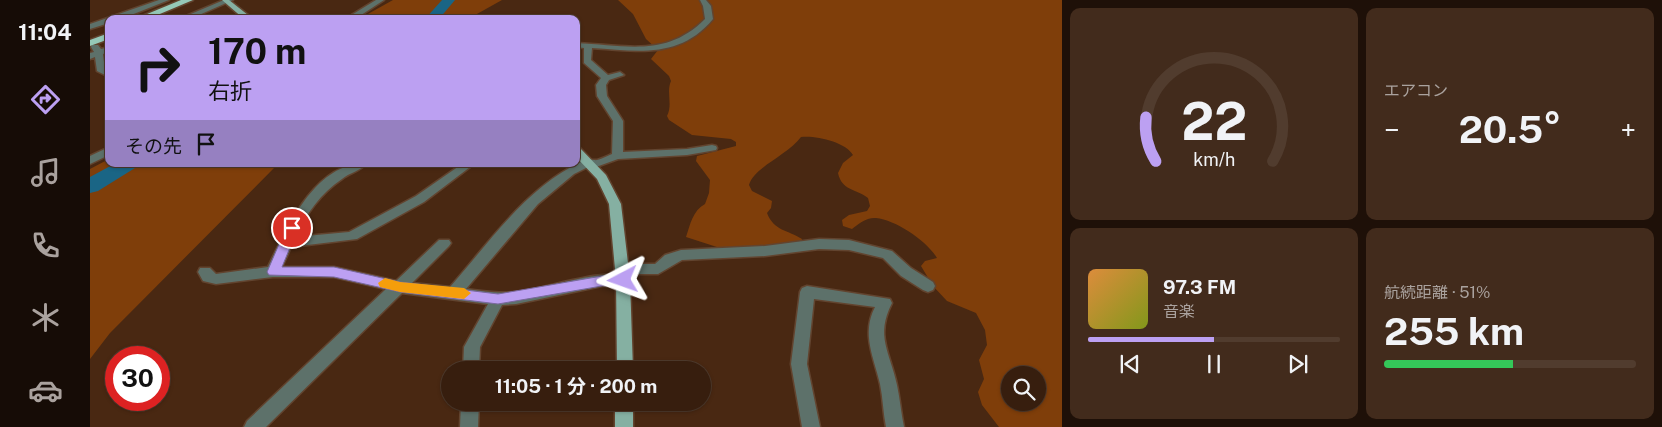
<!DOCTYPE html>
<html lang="ja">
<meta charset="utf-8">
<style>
:root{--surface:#371e0e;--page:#422b1c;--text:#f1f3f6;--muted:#aaa29e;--line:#513c2e;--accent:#bca0f2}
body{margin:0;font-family:"Public Sans","Noto Sans JP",sans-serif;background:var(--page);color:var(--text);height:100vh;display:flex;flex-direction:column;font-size:19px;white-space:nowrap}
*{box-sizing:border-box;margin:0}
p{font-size:16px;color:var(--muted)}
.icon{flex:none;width:28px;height:28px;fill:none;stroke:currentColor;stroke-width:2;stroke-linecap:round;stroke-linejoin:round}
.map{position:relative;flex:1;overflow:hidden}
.panel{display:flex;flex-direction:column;gap:8px;padding:8px;background:#1e1008;width:600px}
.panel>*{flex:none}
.top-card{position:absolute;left:15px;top:15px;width:475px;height:152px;border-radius:10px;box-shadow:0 1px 4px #0004,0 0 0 1px var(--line);background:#bca0f2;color:#111;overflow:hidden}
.tools{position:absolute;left:911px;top:366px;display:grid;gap:10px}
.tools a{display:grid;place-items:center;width:45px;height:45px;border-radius:50%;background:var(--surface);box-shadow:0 1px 4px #0004,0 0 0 1px var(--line);font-size:25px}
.speed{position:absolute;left:15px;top:346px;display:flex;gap:10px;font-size:25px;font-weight:700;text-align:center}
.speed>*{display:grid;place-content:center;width:65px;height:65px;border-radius:50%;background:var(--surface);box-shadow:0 1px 4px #0004,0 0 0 1px var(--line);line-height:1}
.speed .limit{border:8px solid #d22;background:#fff;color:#111}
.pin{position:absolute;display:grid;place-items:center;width:42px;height:42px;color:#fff;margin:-21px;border:2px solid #fff;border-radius:50%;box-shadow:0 1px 5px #0007}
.me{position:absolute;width:55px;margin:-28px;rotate:266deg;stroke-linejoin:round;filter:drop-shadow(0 0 4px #0008)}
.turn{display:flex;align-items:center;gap:18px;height:105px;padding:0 20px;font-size:22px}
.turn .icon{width:65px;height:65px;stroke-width:2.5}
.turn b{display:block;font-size:35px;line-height:42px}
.then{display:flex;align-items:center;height:48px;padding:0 20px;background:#0003;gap:10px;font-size:19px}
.big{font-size:38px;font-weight:700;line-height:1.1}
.panel .card{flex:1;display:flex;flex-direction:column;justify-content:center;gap:8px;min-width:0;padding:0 18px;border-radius:10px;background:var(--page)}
.panel .dial{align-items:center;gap:0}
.dial svg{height:130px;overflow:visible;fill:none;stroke:var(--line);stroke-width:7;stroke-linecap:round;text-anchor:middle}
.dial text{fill:var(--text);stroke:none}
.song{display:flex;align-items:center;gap:15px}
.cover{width:60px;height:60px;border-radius:8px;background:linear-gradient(135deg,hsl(30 70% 55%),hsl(70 70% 35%))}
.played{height:5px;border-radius:2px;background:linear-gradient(90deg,var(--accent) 50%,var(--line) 50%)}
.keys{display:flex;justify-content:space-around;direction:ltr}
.heat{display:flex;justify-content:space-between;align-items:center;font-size:28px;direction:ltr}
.charge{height:8px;border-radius:4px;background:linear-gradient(90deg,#34c759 51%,var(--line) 0)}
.panel .tiles{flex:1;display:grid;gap:8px;grid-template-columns:repeat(2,1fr)}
.trip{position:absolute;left:351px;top:361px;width:270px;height:50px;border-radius:25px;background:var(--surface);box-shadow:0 1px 4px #0004,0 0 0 1px var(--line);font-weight:700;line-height:50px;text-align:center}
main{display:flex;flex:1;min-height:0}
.dock{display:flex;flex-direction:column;width:90px;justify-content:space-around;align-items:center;background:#160c06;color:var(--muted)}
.dock .icon{width:35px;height:35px}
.dock .active{color:var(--accent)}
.dock b{font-size:22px;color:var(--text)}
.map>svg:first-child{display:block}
.green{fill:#7f3e0a;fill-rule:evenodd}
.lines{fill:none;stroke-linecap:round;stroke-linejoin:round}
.river{fill:#1a6585;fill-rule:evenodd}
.minor-casing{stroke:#62442f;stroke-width:3}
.primary-casing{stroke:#62442f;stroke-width:3}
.motorway-casing{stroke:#62442f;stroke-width:3}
.minor{fill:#5d716a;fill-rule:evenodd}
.primary{fill:#85b0a2;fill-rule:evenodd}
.motorway{fill:#95c9b8;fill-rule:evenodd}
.route{fill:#bca0f2;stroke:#7a689d}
.slow{fill:#f59e0b}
</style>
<main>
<nav class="dock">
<b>11:04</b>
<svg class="icon active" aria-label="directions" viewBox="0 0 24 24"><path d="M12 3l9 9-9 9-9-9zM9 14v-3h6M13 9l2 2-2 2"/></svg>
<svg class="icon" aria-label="music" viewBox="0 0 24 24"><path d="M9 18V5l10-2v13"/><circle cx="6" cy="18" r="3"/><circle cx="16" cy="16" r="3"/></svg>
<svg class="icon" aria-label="phone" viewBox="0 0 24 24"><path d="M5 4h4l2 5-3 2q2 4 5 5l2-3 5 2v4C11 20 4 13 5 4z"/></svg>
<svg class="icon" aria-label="climate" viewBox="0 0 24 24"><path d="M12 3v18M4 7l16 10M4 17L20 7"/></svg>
<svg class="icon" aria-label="car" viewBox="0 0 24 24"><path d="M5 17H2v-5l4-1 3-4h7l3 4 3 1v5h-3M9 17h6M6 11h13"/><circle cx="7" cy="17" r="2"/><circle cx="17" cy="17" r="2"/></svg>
</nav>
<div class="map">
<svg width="972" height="427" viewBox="0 0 972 427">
<rect width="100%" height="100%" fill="#492812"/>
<!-- green -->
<g class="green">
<path d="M303,0H412L378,19H269Z"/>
<path d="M528,0H972V427H909L892,405L888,392L894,379L889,360L897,345L895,330L886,313L857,301L843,286L831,266L835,261L847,258C837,241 806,220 786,218C777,217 768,224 762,229L753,226L752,220L759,215L777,211L780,206L778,198C765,188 752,191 748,173L753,163L763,155C756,142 725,135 711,137C698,155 664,167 659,185L662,191L682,201L681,208L677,213C684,231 698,230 712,239L711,243L665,249L630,248L596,237C600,225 603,210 615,204L619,193L620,180L606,161L607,156L646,146V142L641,139L602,135L579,120L577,116C583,105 576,92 581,81L579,76L561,59L568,50L556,39L543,14ZM920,375H948V402H920Z"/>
<path d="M19,159V164H188L20,333L0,359V169Z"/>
</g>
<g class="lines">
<!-- river -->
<g class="river">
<path d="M352,0H365L349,19H335Z"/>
<path d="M24,164H48L45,168L8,191L0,193V177Z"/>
</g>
<!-- minor casing -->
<g class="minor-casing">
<g id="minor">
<path d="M69,0H79L31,19H19V23L0,29V24Z"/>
<path d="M134,0H143L100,19H89Z"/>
<path d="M286,0H294L265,19H255Z"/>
<path d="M610,0H616L621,6L623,19C590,59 548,51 502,48L501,60L518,75L530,72L534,75L519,80L516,85L517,96L533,121V152L597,149L622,145L626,146L627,148L626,150L597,155L528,159L506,167H498L484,174L448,204L376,289C393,291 409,294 426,292C455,289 513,268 538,276L540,280L538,284L512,286L426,304L412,305L390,347L389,370H373L374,347L398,304L312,293L176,427H154L157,421L296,289L244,277H183L126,284L113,281L108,272L110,268H120L126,274L178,267C196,230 225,161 276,164C270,171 259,173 252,179C230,194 217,213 205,237L259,232L326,196L372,164H384L334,202L267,239L201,247L192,267H244L306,281L349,240H359L361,243L359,246L322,283L360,287C399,243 437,186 493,161C498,158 499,160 504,160C508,161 517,156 522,154L523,121L507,96L506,85L511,78L494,63V48L486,47V43C536,45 576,58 615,19L613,6Z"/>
<path d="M2,45H8L11,49L19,47V52L13,54L15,70L19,71V77L7,71L5,57L0,59V53L4,52L1,47Z"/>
<path d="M19,147V155L0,164V156Z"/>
<path d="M729,239L759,240L802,251L821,268L843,282L845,286L843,290L838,292L833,290L811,276L793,258L759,250L729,249L675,256L592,260L568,274H532L527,273L525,269L527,265L532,264H565L575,255L591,250L675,246Z"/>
<path d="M717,286L800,299L802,303C785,336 800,352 807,385C810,399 811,413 814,427H796C793,413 793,398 790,384C784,357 771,334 785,307L724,299L717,364L730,427H712L701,364L710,292L712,288Z"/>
<path d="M371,402H389L388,427H370Z"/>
</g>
</g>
<!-- primary casing -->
<g class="primary-casing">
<g id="primary">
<path d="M132,0H139L163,19H154Z"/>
<path d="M486,147L490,148L516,175L531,204L540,280L543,370H527L526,280L519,204L507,179L486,157Z"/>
<rect x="525" y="402" width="18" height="25"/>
</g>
</g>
<!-- motorway casing -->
<g class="motorway-casing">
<g id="motorway">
<path d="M91,0H103L58,19H45Z"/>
<path d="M19,33V39L0,46V40Z"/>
</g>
</g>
<!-- minor -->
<use href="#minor" class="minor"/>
<!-- primary -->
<use href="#primary" class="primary"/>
<!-- motorway -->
<use href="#motorway" class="motorway"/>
</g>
<!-- route -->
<path class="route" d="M202,224L208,228L192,267H244L310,282L408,294L512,276L533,275L540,280L533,285L512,286L408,304L310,292L244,277L179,275L177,272L196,228Z"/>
<!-- slow -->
<path class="slow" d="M295,278L310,282L374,288L381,293L374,299L310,292L290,287L288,283Z"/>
</svg>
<div class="tools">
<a><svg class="icon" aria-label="search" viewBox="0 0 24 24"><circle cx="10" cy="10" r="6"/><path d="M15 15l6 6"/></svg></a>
</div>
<div class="speed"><div class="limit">30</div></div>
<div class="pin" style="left:202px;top:228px;background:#d93025"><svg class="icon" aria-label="arrive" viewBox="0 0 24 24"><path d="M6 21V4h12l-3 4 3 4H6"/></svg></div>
<svg class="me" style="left:533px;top:280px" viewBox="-20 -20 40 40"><path d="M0-17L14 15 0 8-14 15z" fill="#bca0f2" stroke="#fff" stroke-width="4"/></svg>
<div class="trip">11:05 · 1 分 · 200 m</div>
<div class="top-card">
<div class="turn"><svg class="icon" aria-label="right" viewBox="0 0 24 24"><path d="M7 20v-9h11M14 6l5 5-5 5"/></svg><div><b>170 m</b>右折</div></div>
<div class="then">その先<svg class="icon" aria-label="arrive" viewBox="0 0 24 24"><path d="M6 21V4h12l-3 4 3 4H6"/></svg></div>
</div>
</div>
<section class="panel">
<div class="tiles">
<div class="card dial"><svg viewBox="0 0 100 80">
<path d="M14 69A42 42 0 1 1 86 69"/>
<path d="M14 69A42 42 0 0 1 8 42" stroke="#bca0f2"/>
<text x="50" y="56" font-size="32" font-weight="700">22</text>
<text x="50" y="72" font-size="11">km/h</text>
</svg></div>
<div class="card"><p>エアコン</p>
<div class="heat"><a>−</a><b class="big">20.5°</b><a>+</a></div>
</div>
<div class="card">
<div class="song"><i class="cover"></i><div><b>97.3 FM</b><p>音楽</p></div></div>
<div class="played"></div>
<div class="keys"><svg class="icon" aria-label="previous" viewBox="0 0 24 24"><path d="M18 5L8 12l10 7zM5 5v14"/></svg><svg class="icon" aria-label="pause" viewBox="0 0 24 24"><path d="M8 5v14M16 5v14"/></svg><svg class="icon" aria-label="next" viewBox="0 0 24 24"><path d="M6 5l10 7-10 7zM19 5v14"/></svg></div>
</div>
<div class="card"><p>航続距離 · 51%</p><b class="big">255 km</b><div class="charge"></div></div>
</div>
</section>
</main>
